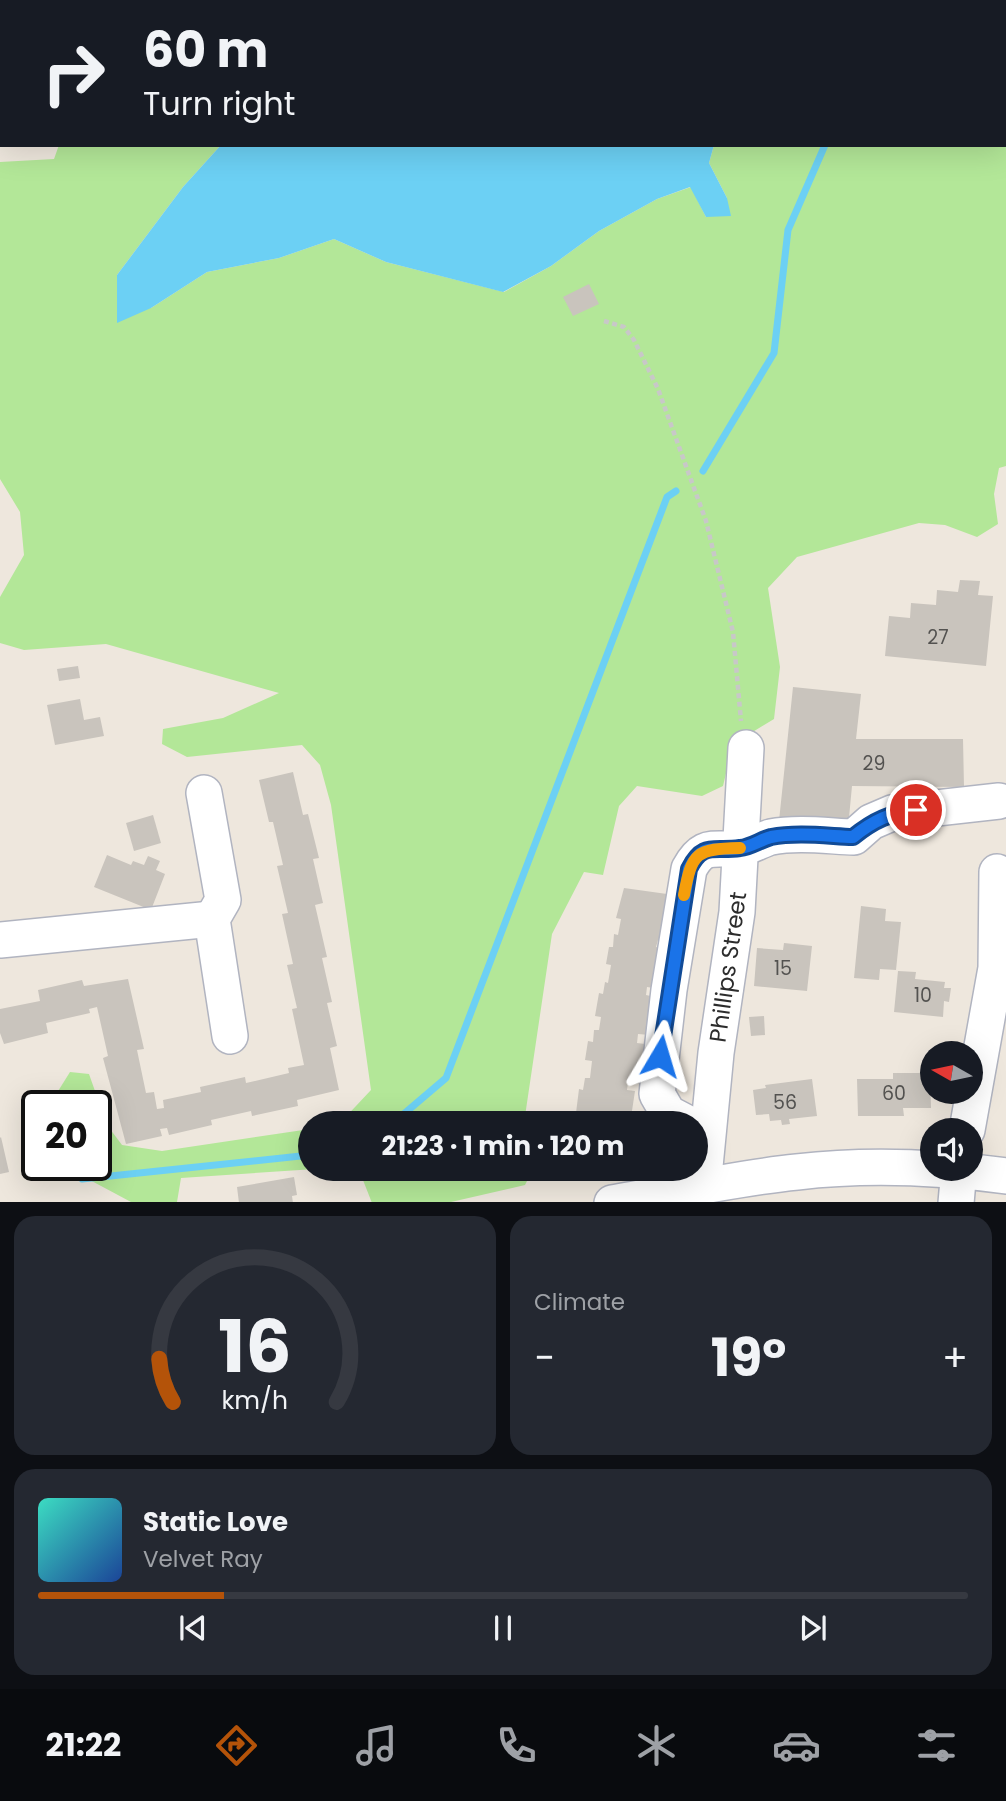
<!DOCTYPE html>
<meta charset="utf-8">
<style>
:root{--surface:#171b24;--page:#242831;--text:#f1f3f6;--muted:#9ea1a6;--line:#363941;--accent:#b45309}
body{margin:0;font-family:Poppins,sans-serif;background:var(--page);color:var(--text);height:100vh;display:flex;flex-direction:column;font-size:26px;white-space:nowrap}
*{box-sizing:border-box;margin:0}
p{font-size:23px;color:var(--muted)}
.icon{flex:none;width:38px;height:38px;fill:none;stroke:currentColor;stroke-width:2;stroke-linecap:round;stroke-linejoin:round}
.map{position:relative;height:1202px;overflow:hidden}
.drawer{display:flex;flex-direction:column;gap:14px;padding:14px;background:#0d0f14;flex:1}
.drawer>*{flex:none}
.top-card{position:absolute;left:0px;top:0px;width:1006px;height:147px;box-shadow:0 7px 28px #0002;background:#171b24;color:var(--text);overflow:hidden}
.needle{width:46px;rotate:279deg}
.tools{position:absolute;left:920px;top:1041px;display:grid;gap:14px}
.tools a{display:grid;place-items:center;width:63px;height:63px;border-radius:50%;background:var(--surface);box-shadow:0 7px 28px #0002;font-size:35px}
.speed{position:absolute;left:21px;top:1090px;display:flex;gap:14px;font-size:35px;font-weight:700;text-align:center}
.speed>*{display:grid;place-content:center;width:91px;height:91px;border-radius:50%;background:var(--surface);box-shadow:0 7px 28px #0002;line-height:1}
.speed .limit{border:4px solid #111;border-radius:10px;background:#fff;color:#111}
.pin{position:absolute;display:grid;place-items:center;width:60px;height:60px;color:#fff;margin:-30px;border:4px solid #fff;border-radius:50%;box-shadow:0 2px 7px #0007}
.me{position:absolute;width:77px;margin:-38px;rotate:7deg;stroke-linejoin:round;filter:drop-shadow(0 0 5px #0008)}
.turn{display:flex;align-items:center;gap:24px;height:147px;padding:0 28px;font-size:32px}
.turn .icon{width:91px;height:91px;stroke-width:2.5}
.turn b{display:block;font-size:49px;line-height:60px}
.big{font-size:52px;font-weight:700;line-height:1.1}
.drawer .card{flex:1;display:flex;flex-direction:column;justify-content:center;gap:10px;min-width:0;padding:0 24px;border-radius:21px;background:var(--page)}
.drawer .dial{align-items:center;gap:0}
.dial svg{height:182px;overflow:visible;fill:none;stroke:var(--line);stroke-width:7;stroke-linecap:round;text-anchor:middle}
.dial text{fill:var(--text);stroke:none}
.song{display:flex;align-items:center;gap:21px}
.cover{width:84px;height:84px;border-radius:10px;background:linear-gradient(135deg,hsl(170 70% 55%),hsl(220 70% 35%))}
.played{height:7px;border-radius:4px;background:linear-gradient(90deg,var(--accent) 20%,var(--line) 20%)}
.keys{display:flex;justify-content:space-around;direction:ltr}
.heat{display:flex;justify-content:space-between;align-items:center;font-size:38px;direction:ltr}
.drawer .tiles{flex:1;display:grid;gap:14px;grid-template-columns:1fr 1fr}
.card:last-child{grid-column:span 2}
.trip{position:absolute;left:298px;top:1111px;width:410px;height:70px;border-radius:35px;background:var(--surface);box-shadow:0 7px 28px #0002;font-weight:700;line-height:70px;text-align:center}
.tab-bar{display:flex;height:112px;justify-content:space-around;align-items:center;background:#090b0e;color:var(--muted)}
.tab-bar .icon{width:49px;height:49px}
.tab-bar .on{color:var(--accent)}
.tab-bar b{font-size:32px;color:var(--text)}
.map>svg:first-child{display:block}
.green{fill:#b3e798}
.water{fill:#6cd0f4}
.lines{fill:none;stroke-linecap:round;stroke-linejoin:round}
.stream{stroke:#6cd0f4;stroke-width:7}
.building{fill:#c9c4bd}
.minor-casing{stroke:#b1b4c0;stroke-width:38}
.path{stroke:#c8c8c8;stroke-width:4.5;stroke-dasharray:5 3.5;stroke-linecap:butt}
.minor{stroke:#fff;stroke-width:35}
.route-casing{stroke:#114b97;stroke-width:18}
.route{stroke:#1a73e8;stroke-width:12}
.slow{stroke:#f59e0b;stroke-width:12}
.labels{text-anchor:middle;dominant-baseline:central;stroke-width:7;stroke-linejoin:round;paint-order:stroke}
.number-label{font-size:19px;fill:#535250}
.street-label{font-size:23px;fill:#2c2c2c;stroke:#fff}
</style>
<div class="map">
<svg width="1006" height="1203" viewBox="0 0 1006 1203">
<rect width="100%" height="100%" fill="#eee7dd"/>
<!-- green -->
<g class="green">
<path d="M31,0H590L30,2Z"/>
<path d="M781,0H1006V466L999,468L994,494L998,524L977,537L945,525L919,523L797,557L768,588L780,667L774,719L733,744L723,786L702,796L637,786L619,806L603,875L584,872L552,934L524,1123H340L371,1090L331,805L320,765L302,745L187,757L162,744L163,729L223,718L279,693L106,644L24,650L0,643V597L24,555L20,512L0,479V162L54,159L59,145H221L183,187L117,275L151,308L207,272L279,258L334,239L386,262L504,292L551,266L599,231L657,199L691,187L706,217L727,198L709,163L714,145H1004V2Z"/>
<path d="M70,1072L89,1074L107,1125L122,1145L162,1151L310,1129V1169H315L181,1178L177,1202H131L73,1171L71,1166H96V1106H57L55,1096Z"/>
<path d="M345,1169H533L525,1185L451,1202L372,1203L361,1175Z"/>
</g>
<!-- water -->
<path class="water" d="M221,145H714L709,163L727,198L731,216L706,217L690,187L657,199L599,231L551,266L503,292L386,262L334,239L279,258L207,272L151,308L117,323V275L183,187Z"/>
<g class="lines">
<!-- stream -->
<g class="stream">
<path d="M979,2L986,0"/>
<path d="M703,471L774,353L788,230L825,145"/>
<path d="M392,1124L446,1078L667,497L676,491"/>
<path d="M82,1179L310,1155"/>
</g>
</g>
<!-- building -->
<g class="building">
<path d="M589,284L599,304L573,316L563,297Z"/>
<path d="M960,580L980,581L978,595L993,596L986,666L885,656L889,616L910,618L911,603L936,605L937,590L958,592Z"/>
<path d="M78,666L80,678L59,681L57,669Z"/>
<path d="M793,687L861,694L856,739H963L964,787L852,786L848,828L779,821Z"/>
<path d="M80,699L84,720L100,717L104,736L55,745L47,705Z"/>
<path d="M293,772L303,815L308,814L319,858L313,859L323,903L315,905L327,957L322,958L332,1002L327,1003L337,1046L330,1048L339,1090L297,1100L298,1106L252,1116L251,1111L211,1120L212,1125L169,1135L167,1128L160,1129L162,1136L126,1144L103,1058L108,1056L97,1007L89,1009L90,1013L46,1023L48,1033L4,1044L0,1033V1009L40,1001L38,990L82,980L84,986L128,979L144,1049L137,1050L146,1093L154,1092L157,1109L164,1108L163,1100L201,1092L200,1087L245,1077L246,1083L289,1073L288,1068L304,1065L292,1009L297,1008L287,965L293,964L282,914L288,913L277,866L283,865L273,822H269L259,780Z"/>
<path d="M153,815L161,843L134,851L126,823Z"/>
<path d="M107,855L131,865L133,861L144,865L148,856L160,861L156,870L165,874L151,910L94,887Z"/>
<path d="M624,888L667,894L668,941L658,940L656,947L665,949L660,989L647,987L646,995L655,997L650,1035L638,1034L637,1043L645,1044L639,1084L628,1082L627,1090L635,1091L630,1124H579L581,1114L576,1113L579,1089L583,1090L585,1078H590L592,1061L585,1060L588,1041L593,1042L594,1030H599L601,1017L595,1016L599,993L603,994L605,982L608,983L611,965L606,964L609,947H613L614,934L618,935L621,919L616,918Z"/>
<path d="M861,906L886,909L885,921L901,922L896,970L880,969L879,980L854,978Z"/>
<path d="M784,943L812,946L807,991L754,986L757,948L783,950Z"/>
<path d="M898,971L916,972L915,979L945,982L944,988H951L949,1002L944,1001L943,1017L894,1012Z"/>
<path d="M764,1016L765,1035L751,1036L749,1017Z"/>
<path d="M893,1073H930L931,1108H903L904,1116H858L857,1079H893Z"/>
<path d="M812,1079L817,1116L789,1119L790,1124L782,1125L781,1120L770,1121L769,1114L756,1115L753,1090L766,1088L765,1085Z"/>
<path d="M1,1137L9,1172L0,1174V1138Z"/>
<path d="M294,1177L297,1195L292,1196L293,1203H239L237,1187Z"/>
</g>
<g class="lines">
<!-- minor casing -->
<g class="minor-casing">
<g id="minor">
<path d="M204,793L223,900L212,919L230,1036"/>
<path d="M0,940L212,919"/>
<path d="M689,1124L668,1113L657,1094L669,990L689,869C704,841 714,852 740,848C751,847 760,840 771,837C797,832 827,836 854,837L871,822L892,813L999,801"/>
<path d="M967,1130L996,968L997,872"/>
<path d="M703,1187L716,1053L737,912L746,748"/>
<path d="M612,1203C674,1192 736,1178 797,1172C866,1164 938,1167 1006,1176"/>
<path d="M956,1203L959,1169"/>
</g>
</g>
<!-- path -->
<path class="path" d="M604,321L624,327L634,340L658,389L706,521L733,632L741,721"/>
<!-- minor -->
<use href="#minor" class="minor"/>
</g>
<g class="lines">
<!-- route casing -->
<g class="route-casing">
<path id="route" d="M660,1056L689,869C703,841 714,852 740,848C751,847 760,840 771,837C797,832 827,836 853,837C874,820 890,813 916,810"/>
</g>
<!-- route -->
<use href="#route" class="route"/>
<!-- slow -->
<path class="slow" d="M684,895C692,852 696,849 740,848"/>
</g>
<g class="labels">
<!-- number labels -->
<g class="number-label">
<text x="938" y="637">27</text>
<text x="874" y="763">29</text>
<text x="783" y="968">15</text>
<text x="923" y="995">10</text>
<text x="894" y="1093">60</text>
<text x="785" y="1102">56</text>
</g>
<!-- street labels -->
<g class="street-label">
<text transform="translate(728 967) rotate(-82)">Phillips Street</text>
</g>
</g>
</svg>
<div class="tools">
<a><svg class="needle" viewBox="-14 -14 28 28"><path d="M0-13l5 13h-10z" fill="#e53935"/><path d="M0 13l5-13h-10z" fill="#9ea1a6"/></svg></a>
<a><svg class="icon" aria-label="sound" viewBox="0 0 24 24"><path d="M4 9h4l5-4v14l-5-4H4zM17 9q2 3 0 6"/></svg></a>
</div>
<div class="speed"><div class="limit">20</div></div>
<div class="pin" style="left:916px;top:810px;background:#d93025"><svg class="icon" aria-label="arrive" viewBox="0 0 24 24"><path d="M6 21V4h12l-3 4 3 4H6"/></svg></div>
<svg class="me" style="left:660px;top:1056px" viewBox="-20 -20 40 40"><path d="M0-17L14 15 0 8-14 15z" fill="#1a73e8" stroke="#fff" stroke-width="4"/></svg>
<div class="trip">21:23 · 1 min · 120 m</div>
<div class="top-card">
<div class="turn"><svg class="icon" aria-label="right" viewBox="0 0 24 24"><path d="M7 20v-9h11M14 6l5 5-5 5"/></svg><div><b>60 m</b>Turn right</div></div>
</div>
</div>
<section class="drawer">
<div class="tiles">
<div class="card dial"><svg viewBox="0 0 100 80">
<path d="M14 69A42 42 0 1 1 86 69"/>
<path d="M14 69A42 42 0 0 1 8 50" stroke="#b45309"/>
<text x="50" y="56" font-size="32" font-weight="700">16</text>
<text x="50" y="72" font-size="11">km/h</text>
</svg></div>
<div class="card"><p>Climate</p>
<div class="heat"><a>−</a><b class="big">19°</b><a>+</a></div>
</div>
<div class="card">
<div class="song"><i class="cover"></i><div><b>Static Love</b><p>Velvet Ray</p></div></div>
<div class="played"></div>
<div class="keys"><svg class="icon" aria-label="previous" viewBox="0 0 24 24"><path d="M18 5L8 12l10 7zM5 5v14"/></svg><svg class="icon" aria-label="pause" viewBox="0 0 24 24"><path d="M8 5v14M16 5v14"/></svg><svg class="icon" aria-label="next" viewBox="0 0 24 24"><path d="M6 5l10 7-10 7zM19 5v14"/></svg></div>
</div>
</div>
</section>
<nav class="tab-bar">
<b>21:22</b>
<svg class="icon on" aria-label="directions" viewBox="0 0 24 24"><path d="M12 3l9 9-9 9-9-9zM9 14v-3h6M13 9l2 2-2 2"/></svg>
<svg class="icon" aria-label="music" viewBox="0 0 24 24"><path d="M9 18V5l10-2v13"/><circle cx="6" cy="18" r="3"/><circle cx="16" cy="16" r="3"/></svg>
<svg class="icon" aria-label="phone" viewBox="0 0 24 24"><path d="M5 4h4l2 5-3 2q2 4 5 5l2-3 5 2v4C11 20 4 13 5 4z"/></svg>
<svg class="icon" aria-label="climate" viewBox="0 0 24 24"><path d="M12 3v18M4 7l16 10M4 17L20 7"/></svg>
<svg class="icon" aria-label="car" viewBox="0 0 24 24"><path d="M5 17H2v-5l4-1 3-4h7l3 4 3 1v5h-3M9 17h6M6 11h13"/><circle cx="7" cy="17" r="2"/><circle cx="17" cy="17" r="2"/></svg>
<svg class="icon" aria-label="filters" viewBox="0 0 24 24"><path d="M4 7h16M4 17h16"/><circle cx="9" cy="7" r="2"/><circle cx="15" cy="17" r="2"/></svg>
</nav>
